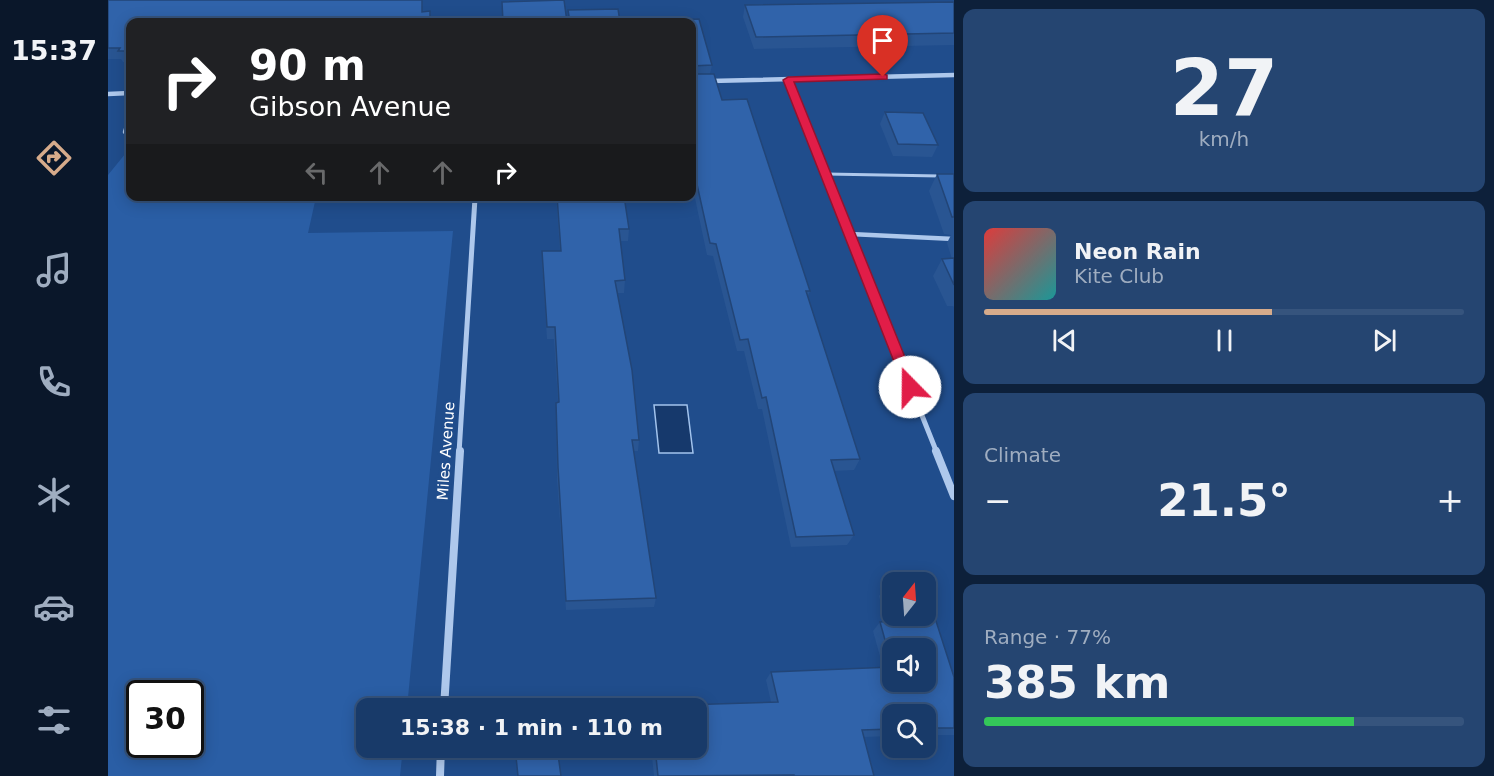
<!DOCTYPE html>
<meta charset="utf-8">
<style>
:root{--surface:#183a69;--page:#254571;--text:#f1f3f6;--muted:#9fadc0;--line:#36547d;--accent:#d6ab8b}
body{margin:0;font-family:"DejaVu Sans",sans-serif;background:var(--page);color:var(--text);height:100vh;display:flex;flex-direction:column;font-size:22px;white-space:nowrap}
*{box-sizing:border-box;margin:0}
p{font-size:20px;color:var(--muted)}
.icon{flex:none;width:33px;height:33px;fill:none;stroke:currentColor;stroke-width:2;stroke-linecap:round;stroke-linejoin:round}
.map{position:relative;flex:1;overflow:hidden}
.side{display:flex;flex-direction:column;gap:9px;padding:9px;background:#0d203a;width:540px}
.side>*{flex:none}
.guide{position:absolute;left:18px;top:18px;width:570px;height:183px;border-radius:12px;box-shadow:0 3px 15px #0003,0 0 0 2px var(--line);background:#202124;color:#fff;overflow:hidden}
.needle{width:39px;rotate:17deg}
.buttons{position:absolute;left:774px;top:572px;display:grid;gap:12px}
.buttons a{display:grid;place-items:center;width:54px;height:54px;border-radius:12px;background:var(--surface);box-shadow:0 3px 15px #0003,0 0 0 2px var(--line);font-size:30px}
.speed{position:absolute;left:18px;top:680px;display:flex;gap:12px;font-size:30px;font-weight:700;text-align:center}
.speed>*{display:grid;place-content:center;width:78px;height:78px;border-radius:50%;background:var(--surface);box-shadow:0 3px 15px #0003,0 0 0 2px var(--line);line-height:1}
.speed .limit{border:3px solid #111;border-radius:9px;background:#fff;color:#111}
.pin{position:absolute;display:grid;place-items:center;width:51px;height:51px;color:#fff;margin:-62px -26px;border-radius:50% 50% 50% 0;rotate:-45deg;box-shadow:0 0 6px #0007}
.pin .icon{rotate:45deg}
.me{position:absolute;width:66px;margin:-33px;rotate:338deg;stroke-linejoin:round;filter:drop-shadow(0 0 4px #0008)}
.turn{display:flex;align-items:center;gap:21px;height:126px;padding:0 24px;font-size:27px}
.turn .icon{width:78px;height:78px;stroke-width:2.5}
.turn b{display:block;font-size:42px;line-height:51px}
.lanes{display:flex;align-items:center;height:57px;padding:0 24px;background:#0003;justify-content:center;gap:30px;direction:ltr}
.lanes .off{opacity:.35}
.big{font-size:45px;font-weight:700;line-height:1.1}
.side .card{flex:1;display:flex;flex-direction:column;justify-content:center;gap:9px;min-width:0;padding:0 21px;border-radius:12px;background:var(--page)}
.side .dial{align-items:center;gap:0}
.dial b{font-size:78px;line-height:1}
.song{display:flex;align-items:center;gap:18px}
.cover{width:72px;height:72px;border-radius:9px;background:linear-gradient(135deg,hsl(0 70% 55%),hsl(180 70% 35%))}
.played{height:6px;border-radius:3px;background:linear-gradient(90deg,var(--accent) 60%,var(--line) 60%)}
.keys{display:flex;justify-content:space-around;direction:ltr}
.heat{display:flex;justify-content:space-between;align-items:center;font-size:33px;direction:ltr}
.charge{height:9px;border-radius:4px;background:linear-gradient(90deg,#34c759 77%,var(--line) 0)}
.trip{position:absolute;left:248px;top:698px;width:351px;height:60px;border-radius:12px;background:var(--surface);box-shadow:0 3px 15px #0003,0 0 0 2px var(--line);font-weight:700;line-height:60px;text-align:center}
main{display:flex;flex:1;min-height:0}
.tab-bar{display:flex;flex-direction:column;width:108px;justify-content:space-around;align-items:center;background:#0a172a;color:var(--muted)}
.tab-bar .icon{width:42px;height:42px}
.tab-bar .on{color:var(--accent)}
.tab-bar b{font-size:27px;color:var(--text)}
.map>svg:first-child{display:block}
.green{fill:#2a5ea5;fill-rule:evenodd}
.water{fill:#16396c;stroke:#a2c3ed;stroke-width:1.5}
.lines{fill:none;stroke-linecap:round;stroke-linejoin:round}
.lane-far1{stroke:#aec8ec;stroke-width:3}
.lane{stroke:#aec8ec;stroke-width:4.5}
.street-far2{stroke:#aec8ec;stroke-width:4.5}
.street-far1{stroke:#aec8ec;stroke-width:5}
.street{stroke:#aec8ec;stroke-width:8}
.wall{fill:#295592}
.building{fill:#3063aa;stroke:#224577;stroke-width:1.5}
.route{fill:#e11d48;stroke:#92132f;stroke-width:1.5}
.labels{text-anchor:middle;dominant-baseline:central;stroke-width:6;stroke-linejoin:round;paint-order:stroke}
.street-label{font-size:15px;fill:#fff;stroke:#204d8c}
</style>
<main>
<nav class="tab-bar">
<b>15:37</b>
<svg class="icon on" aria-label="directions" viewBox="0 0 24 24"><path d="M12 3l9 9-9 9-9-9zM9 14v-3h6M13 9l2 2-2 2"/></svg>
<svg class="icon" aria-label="music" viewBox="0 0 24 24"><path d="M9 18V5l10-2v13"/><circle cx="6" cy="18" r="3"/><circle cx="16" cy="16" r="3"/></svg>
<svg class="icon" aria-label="phone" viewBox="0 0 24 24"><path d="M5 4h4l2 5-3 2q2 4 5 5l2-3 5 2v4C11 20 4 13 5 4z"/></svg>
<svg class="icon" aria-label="climate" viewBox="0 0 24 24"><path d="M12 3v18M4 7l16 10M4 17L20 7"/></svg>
<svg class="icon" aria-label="car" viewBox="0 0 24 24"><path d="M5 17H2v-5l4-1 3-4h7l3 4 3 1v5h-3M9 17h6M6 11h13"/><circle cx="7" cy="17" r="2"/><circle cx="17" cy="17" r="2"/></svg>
<svg class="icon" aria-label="filters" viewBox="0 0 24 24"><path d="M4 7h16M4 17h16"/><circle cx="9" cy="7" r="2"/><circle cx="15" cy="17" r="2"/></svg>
</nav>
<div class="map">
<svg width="846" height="776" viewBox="0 0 846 776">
<rect width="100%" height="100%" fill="#204d8c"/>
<!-- green -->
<path class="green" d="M22,148V196L75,197L74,203L152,200L153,197H208L200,233L345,231L299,708H258V747H295L292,776H0V175ZM32,693H82V744H32Z"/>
<!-- water -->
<path class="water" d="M546,405H579L585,453H551Z"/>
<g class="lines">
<!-- lane-far1 -->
<path class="lane-far1" d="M718,174L832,176"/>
<!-- lane -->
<path class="lane" d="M742,234L846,239"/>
<!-- street-far2 -->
<g class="street-far2">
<path d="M680,80L728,199"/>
<path d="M602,81L846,75"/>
<path d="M0,94L22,93"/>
<path d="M17,132L22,117"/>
<path d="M367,199V196"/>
</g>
<!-- street-far1 -->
<g class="street-far1">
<path d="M727,198L829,453"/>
<path d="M351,453L367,198"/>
</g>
<!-- street -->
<g class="street">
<path d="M828,451L846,496"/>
<path d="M336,708L352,451"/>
<path d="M332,776L333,747"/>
</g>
</g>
<!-- wall -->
<g class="wall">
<path d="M0,0L322,11L323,22H22V62H15L13,59H0Z"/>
<path d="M846,2V45L646,49L635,17L637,5Z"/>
<path d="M591,19L604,65L602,74H606L614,100L639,99L702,291L700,296L752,459L746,470L726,471L746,535L739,545L683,547L654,409H650L636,351H629L605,256L599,255L584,184V22H550L551,20Z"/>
<path d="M777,112L830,145L824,157L785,156L772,124Z"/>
<path d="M829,174H846V307L845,306H839L825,276L834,259H844L839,243L843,235L836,234L821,191Z"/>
<path d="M237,196H285V203H238Z"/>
<path d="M448,196H516L521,229L520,241H512L517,280L516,293H510L531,440L530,451H526L548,598L546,607L458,610L449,478L448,414V403L450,402L446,339H439L434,264V251H452Z"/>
<path d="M778,586H784V615H818L846,677V735H818V714H784V736L756,737L766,776H546L543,747H588V708H542V706L663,702L658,680L663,672L775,667L765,631L772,622H778L771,596Z"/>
</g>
<!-- building -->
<g class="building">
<path d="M0,0H314V12L322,11V22H22V51H10L12,48H0Z"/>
<path d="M456,0L459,22H395L394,2Z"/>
<path d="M846,2V33L648,37L637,5Z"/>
<path d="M510,9L512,22H462L460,10Z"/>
<path d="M591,19L604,65L584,66V68V22H551V20Z"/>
<path d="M584,73L586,74H606L614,100L639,99L702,291H698L752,459L723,460L746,535L688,537L658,397L654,398L640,339L632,340L608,244L602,243L584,162Z"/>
<path d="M777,112L815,113L830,145L790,144Z"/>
<path d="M829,174H846V217H844Z"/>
<path d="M449,196H516L521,229H511L517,280L507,281L524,370L531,440H524L548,598L458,601L450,467L448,403L451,402L447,327H439L434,251H453Z"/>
<path d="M846,258V285L834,259Z"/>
<path d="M778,586H784V608Z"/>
<path d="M818,590L846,677V728H818V714H784V729L754,730L766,776H686V775L550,776L547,747H588V708H542V706L670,702L663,672L784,667V681H818V648H784V665L772,622L788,621L787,615H818Z"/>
<path d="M443,701L444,708H403L402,706Z"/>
<path d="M407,747H449L453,776H410Z"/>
</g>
<!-- route -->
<path class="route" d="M775,74L779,75V79L686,82L809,387L802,392L796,387L675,80L680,77Z"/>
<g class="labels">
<!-- street labels -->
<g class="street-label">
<text transform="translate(338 451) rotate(-86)">Miles Avenue</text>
</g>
</g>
</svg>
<div class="buttons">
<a><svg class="needle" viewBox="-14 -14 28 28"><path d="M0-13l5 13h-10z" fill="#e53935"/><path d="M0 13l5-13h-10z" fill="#9fadc0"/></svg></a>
<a><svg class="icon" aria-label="sound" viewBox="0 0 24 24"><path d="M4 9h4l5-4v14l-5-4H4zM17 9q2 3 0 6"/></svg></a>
<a><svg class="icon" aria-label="search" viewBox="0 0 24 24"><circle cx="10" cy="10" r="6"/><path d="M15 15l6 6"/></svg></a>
</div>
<div class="speed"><div class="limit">30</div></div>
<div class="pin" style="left:775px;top:77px;background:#d93025"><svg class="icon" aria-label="arrive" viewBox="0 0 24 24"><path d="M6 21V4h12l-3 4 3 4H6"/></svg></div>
<svg class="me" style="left:802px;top:387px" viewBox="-20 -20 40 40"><circle r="19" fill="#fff"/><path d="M0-13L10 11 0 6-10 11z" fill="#e11d48"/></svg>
<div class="trip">15:38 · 1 min · 110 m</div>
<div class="guide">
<div class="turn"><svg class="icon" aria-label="right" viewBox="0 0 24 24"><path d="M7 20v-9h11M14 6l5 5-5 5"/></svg><div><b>90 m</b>Gibson Avenue</div></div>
<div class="lanes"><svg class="icon off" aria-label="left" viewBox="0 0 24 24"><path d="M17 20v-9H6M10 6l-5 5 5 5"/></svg><svg class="icon off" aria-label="ahead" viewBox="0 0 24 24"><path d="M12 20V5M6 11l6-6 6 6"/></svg><svg class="icon off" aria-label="ahead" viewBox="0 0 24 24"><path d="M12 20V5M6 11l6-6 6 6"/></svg><svg class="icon" aria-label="right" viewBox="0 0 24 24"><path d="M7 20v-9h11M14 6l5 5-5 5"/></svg></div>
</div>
</div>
<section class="side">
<div class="card dial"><b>27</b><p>km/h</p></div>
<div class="card">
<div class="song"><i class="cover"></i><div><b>Neon Rain</b><p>Kite Club</p></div></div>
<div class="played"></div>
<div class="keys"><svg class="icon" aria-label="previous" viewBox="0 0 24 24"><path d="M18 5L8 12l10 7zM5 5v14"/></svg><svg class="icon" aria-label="pause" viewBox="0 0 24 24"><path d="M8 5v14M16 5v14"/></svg><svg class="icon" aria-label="next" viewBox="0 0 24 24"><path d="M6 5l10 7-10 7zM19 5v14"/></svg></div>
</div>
<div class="card"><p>Climate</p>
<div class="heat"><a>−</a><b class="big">21.5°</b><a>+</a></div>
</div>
<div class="card"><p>Range · 77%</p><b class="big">385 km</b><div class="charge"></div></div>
</section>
</main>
